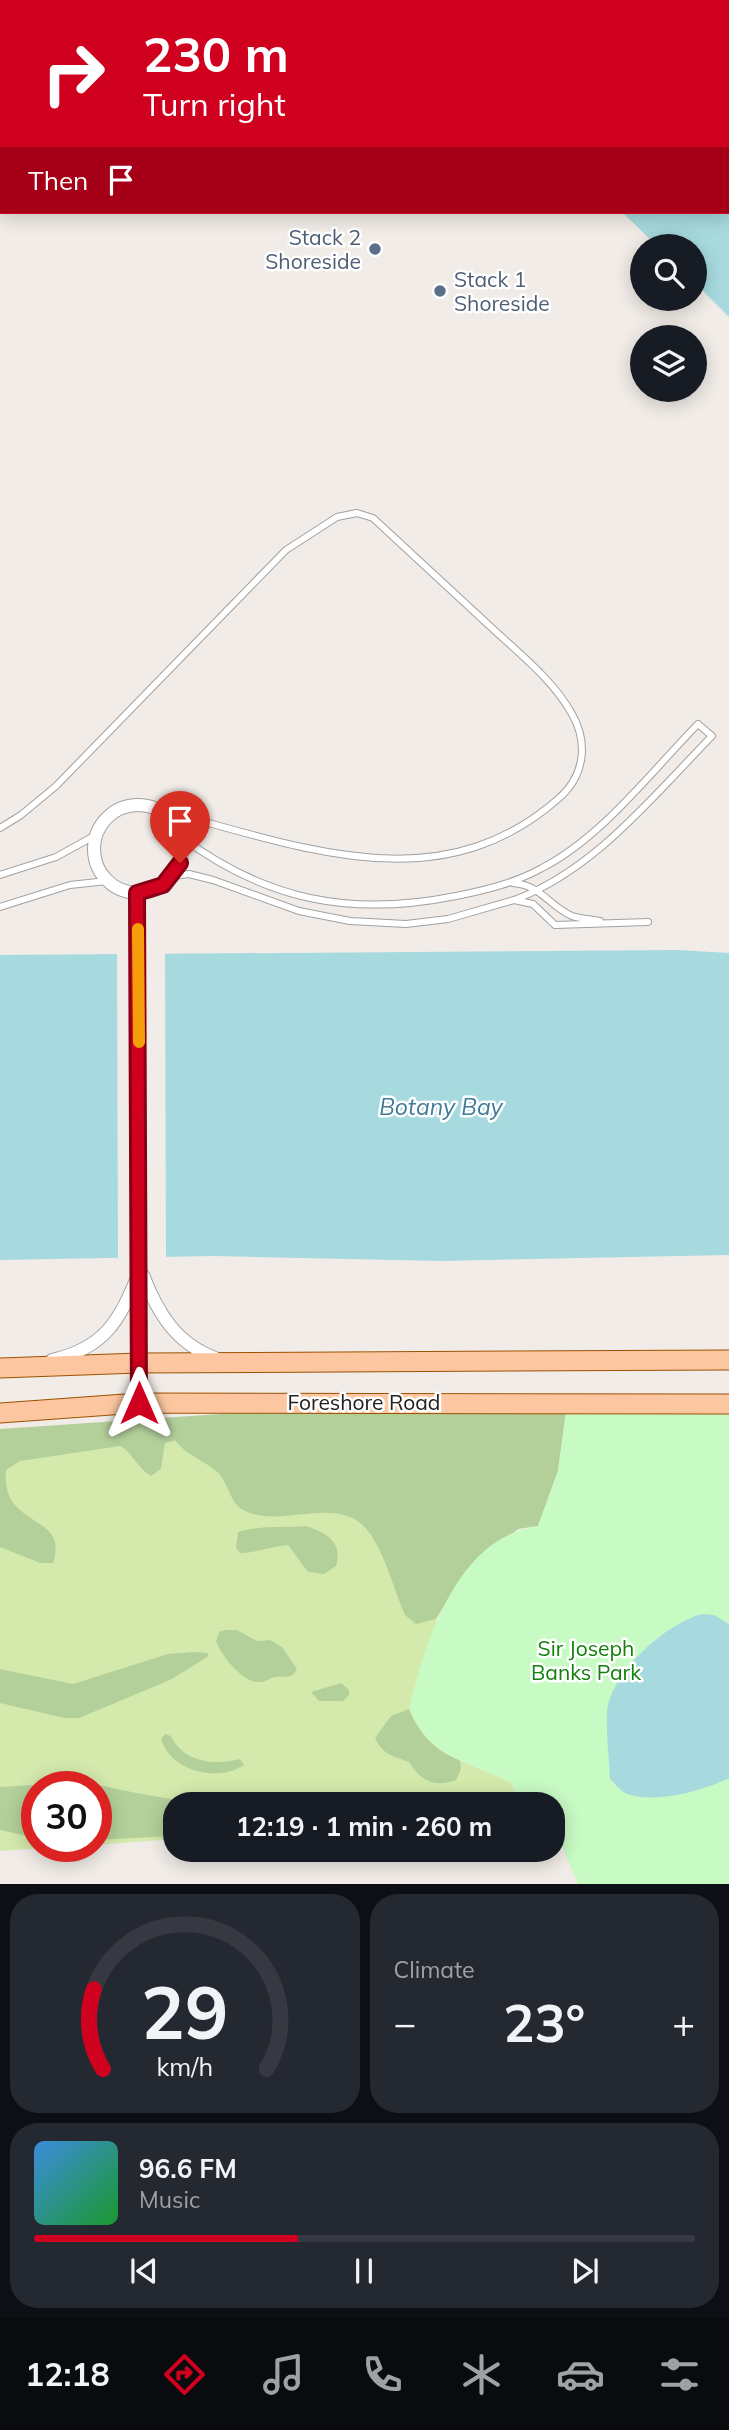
<!DOCTYPE html>
<meta charset="utf-8">
<style>
:root{--surface:#171b24;--page:#242831;--text:#f1f3f6;--muted:#9ea1a6;--line:#363941;--accent:#d0001f}
body{margin:0;font-family:Mulish,sans-serif;background:var(--page);color:var(--text);height:100vh;display:flex;flex-direction:column;font-size:26px;white-space:nowrap}
*{box-sizing:border-box;margin:0}
p{font-size:23px;color:var(--muted)}
.icon{flex:none;width:38px;height:38px;fill:none;stroke:currentColor;stroke-width:2;stroke-linecap:round;stroke-linejoin:round}
.map{position:relative;height:1884px;overflow:hidden}
.panel{display:flex;flex-direction:column;gap:10px;padding:10px;background:#0d0f14;flex:1}
.panel>*{flex:none}
.top-card{position:absolute;left:0px;top:0px;width:730px;height:214px;box-shadow:0 4px 18px #0003;background:#d0001f;color:#fff;overflow:hidden}
.controls{position:absolute;left:630px;top:234px;display:grid;gap:14px}
.controls a{display:grid;place-items:center;width:77px;height:77px;border-radius:50%;background:var(--surface);box-shadow:0 4px 18px #0003;font-size:35px}
.speed{position:absolute;left:21px;top:1771px;display:flex;gap:14px;font-size:35px;font-weight:700;text-align:center}
.speed>*{display:grid;place-content:center;width:91px;height:91px;border-radius:50%;background:var(--surface);box-shadow:0 4px 18px #0003;line-height:1}
.speed .limit{border:10px solid #d22;background:#fff;color:#111}
.pin{position:absolute;display:grid;place-items:center;width:60px;height:60px;color:#fff;margin:-72px -30px;border-radius:50% 50% 50% 0;rotate:-45deg;box-shadow:0 0 7px #0007}
.pin .icon{rotate:45deg}
.me{position:absolute;width:77px;margin:-38px;rotate:0deg;stroke-linejoin:round;filter:drop-shadow(0 0 5px #0008)}
.turn{display:flex;align-items:center;gap:24px;height:147px;padding:0 28px;font-size:32px}
.turn .icon{width:91px;height:91px;stroke-width:2.5}
.turn b{display:block;font-size:49px;line-height:60px}
.then{display:flex;align-items:center;height:66px;padding:0 28px;background:#0003;gap:14px;font-size:26px}
.big{font-size:52px;font-weight:700;line-height:1.1}
.panel .tile{flex:1;display:flex;flex-direction:column;justify-content:center;gap:10px;min-width:0;padding:0 24px;border-radius:28px;background:var(--page)}
.panel .dial{align-items:center;gap:0}
.dial svg{height:182px;overflow:visible;fill:none;stroke:var(--line);stroke-width:7;stroke-linecap:round;text-anchor:middle}
.dial text{fill:var(--text);stroke:none}
.song{display:flex;align-items:center;gap:21px}
.cover{width:84px;height:84px;border-radius:10px;background:linear-gradient(135deg,hsl(210 70% 55%),hsl(130 70% 35%))}
.played{height:7px;border-radius:4px;background:linear-gradient(90deg,var(--accent) 40%,var(--line) 40%)}
.keys{display:flex;justify-content:space-around;direction:ltr}
.heat{display:flex;justify-content:space-between;align-items:center;font-size:38px;direction:ltr}
.panel .tiles{flex:1;display:grid;gap:10px;grid-template-columns:1fr 1fr}
.tile:last-child{grid-column:span 2}
.trip{position:absolute;left:163px;top:1792px;width:402px;height:70px;border-radius:28px;background:var(--surface);box-shadow:0 4px 18px #0003;font-weight:700;line-height:70px;text-align:center}
.dock{display:flex;height:112px;justify-content:space-around;align-items:center;background:#090b0e;color:var(--muted)}
.dock .icon{width:49px;height:49px}
.dock .selected{color:var(--accent)}
.dock b{font-size:32px;color:var(--text)}
.map>svg:first-child{display:block}
.grass{fill:#d4eaad}
.forest{fill:#b3d09b}
.park{fill:#c8fac4}
.water{fill:#a7dade}
.pier{fill:#f1ece7}
.lines{fill:none;stroke-linecap:round;stroke-linejoin:round}
.lane-casing{stroke:#a1a1a1;stroke-width:8}
.street-casing{stroke:#a1a1a1;stroke-width:14}
.primary-casing{stroke:#9c5100;stroke-width:21}
.lane{stroke:#fff;stroke-width:6}
.street{stroke:#fff;stroke-width:12}
.primary{stroke:#fcc7a0;stroke-width:19}
.route-casing{stroke:#870014;stroke-width:18}
.route{stroke:#d0001f;stroke-width:12}
.slow{stroke:#f59e0b;stroke-width:12}
.service-dot{fill:#5c6f8a;stroke:#fff;stroke-width:2.5}
.labels{text-anchor:middle;dominant-baseline:central;stroke-width:5;stroke-linejoin:round;paint-order:stroke}
.service-label{font-size:21px;fill:#4e5e75;stroke:#fff;text-anchor:end}
.street-label{font-size:21px;fill:#202020;stroke:#fff}
.park-label{font-size:21px;fill:#13800c;stroke:#fff}
.water-label{font-size:23px;font-style:italic;fill:#427a99;stroke:#fff}
</style>
<div class="map">
<svg width="729" height="1884" viewBox="0 0 729 1884">
<rect width="100%" height="100%" fill="#f1ece7"/>
<!-- grass -->
<path class="grass" d="M566,1412L436,1619L439,1752L511,1782L520,1804H175V1839L96,1845V1787H37V1846H73L0,1851V1429Z"/>
<!-- forest -->
<g class="forest">
<path d="M250,1412L551,1413L566,1412L558,1471L538,1526L518,1529L458,1583L436,1619L416,1624L405,1615C393,1588 386,1555 368,1531C339,1493 283,1529 245,1511C231,1505 229,1487 221,1476C208,1461 186,1456 175,1440L165,1443L161,1469L151,1476C137,1468 133,1453 120,1446L20,1461L6,1470C0,1530 70,1512 53,1563H40L0,1547V1429Z"/>
<path d="M306,1526C327,1533 343,1542 336,1566L324,1574L308,1572L288,1545C272,1546 256,1553 240,1553L236,1548L238,1532C259,1525 284,1528 306,1526Z"/>
<path d="M225,1630H237L257,1641L270,1640L282,1647L297,1669L293,1675C286,1678 283,1676 276,1677C271,1677 266,1682 260,1682C243,1684 221,1655 216,1641L219,1632Z"/>
<path d="M193,1652L207,1653L209,1656L170,1680L79,1718H64L0,1703V1669L73,1684L168,1654Z"/>
<path d="M341,1683L349,1690V1695L343,1701H319L311,1692Z"/>
<path d="M409,1709C420,1735 434,1750 460,1760L461,1769L456,1780C434,1788 421,1781 409,1762C393,1756 383,1755 375,1738L391,1716Z"/>
<path d="M165,1734L171,1736C183,1762 214,1766 240,1759L244,1765C216,1783 171,1771 161,1739Z"/>
<path d="M84,1782C118,1789 152,1797 186,1801C205,1802 222,1798 240,1804H175V1836L96,1840V1787H37V1838L0,1830V1787Z"/>
</g>
<!-- park -->
<path class="park" d="M566,1412L729,1413V1884H578L553,1825V1804H520L511,1782C466,1761 431,1759 409,1709C426,1640 457,1537 538,1526L558,1471Z"/>
<!-- water -->
<g class="water">
<path d="M407,0H729V317L695,283V247H658L622,212H728V2Z"/>
<path d="M678,950L729,953V1255L441,1261L214,1256L0,1260V955Z"/>
<path d="M702,1614L714,1615L729,1624V1778C702,1791 656,1804 627,1794C621,1791 615,1784 610,1779C609,1758 606,1735 607,1713C610,1673 665,1624 702,1614Z"/>
</g>
<!-- pier -->
<path class="pier" d="M165,949L166,1260L118,1261L117,950Z"/>
<g class="lines">
<!-- lane casing -->
<g class="lane-casing">
<g id="lane">
<path d="M0,828L21,815L56,786L286,550L337,517L357,513L373,518C413,555 453,592 493,629C520,654 554,681 572,714C589,744 584,777 558,799C435,907 291,842 152,808"/>
<path d="M180,836C266,901 352,917 456,896C486,890 515,883 542,868C602,837 651,772 698,724L712,736C653,796 595,870 514,900"/>
<path d="M0,875L56,857L96,835"/>
<path d="M173,876L189,874L213,880L299,911L350,921L406,924L448,919L514,900L533,904L555,925L648,922"/>
<path d="M513,883C541,885 549,906 572,916C580,919 591,919 600,921"/>
<path d="M0,907L70,885L107,881"/>
</g>
</g>
<!-- street casing -->
<g class="street-casing">
<g id="street">
<circle cx="138" cy="849" r="44"/>
<path d="M137,893L139,1403"/>
<path d="M143,1275C158,1314 177,1345 218,1359"/>
<path d="M52,1360C104,1348 119,1322 138,1275"/>
</g>
</g>
<!-- primary casing -->
<g class="primary-casing">
<g id="primary">
<path d="M0,1368L139,1363L729,1360"/>
<path d="M0,1413L139,1403L729,1404"/>
</g>
</g>
<!-- lane -->
<use href="#lane" class="lane"/>
<!-- street -->
<use href="#street" class="street"/>
<!-- primary -->
<use href="#primary" class="primary"/>
</g>
<g class="lines">
<!-- route casing -->
<g class="route-casing">
<path id="route" d="M139,1403L137,893L163,885L180,863"/>
</g>
<!-- route -->
<use href="#route" class="route"/>
<!-- slow -->
<path class="slow" d="M138,929L139,1042"/>
</g>
<!-- markers -->
<g class="service-dot">
<circle cx="375" cy="249" r="7"/>
<circle cx="440" cy="291" r="7"/>
</g>
<g class="labels">
<!-- service labels -->
<g class="service-label">
<text x="361" y="237">Stack 2<tspan x="361" dy="24">Shoreside</tspan></text>
<text x="454" y="279" text-anchor="start">Stack 1<tspan x="454" dy="24">Shoreside</tspan></text>
</g>
<!-- street labels -->
<g class="street-label">
<text x="364" y="1402">Foreshore Road</text>
</g>
<!-- park labels -->
<g class="park-label">
<text x="586" y="1648">Sir Joseph<tspan x="586" dy="24">Banks Park</tspan></text>
</g>
<!-- water labels -->
<g class="water-label">
<text x="441" y="1106">Botany Bay</text>
</g>
</g>
</svg>
<div class="controls">
<a><svg class="icon" aria-label="search" viewBox="0 0 24 24"><circle cx="10" cy="10" r="6"/><path d="M15 15l6 6"/></svg></a>
<a><svg class="icon" aria-label="layers" viewBox="0 0 24 24"><path d="M12 4l9 5-9 5-9-5zM3 14l9 5 9-5"/></svg></a>
</div>
<div class="speed"><div class="limit">30</div></div>
<div class="pin" style="left:180px;top:863px;background:#d93025"><svg class="icon" aria-label="arrive" viewBox="0 0 24 24"><path d="M6 21V4h12l-3 4 3 4H6"/></svg></div>
<svg class="me" style="left:139px;top:1403px" viewBox="-20 -20 40 40"><path d="M0-17L14 15 0 8-14 15z" fill="#d0001f" stroke="#fff" stroke-width="4"/></svg>
<div class="trip">12:19 · 1 min · 260 m</div>
<div class="top-card">
<div class="turn"><svg class="icon" aria-label="right" viewBox="0 0 24 24"><path d="M7 20v-9h11M14 6l5 5-5 5"/></svg><div><b>230 m</b>Turn right</div></div>
<div class="then">Then<svg class="icon" aria-label="arrive" viewBox="0 0 24 24"><path d="M6 21V4h12l-3 4 3 4H6"/></svg></div>
</div>
</div>
<section class="panel">
<div class="tiles">
<div class="tile dial"><svg viewBox="0 0 100 80">
<path d="M14 69A42 42 0 1 1 86 69"/>
<path d="M14 69A42 42 0 0 1 10 34" stroke="#d0001f"/>
<text x="50" y="56" font-size="32" font-weight="700">29</text>
<text x="50" y="72" font-size="11">km/h</text>
</svg></div>
<div class="tile"><p>Climate</p>
<div class="heat"><a>−</a><b class="big">23°</b><a>+</a></div>
</div>
<div class="tile">
<div class="song"><i class="cover"></i><div><b>96.6 FM</b><p>Music</p></div></div>
<div class="played"></div>
<div class="keys"><svg class="icon" aria-label="previous" viewBox="0 0 24 24"><path d="M18 5L8 12l10 7zM5 5v14"/></svg><svg class="icon" aria-label="pause" viewBox="0 0 24 24"><path d="M8 5v14M16 5v14"/></svg><svg class="icon" aria-label="next" viewBox="0 0 24 24"><path d="M6 5l10 7-10 7zM19 5v14"/></svg></div>
</div>
</div>
</section>
<nav class="dock">
<b>12:18</b>
<svg class="icon selected" aria-label="directions" viewBox="0 0 24 24"><path d="M12 3l9 9-9 9-9-9zM9 14v-3h6M13 9l2 2-2 2"/></svg>
<svg class="icon" aria-label="music" viewBox="0 0 24 24"><path d="M9 18V5l10-2v13"/><circle cx="6" cy="18" r="3"/><circle cx="16" cy="16" r="3"/></svg>
<svg class="icon" aria-label="phone" viewBox="0 0 24 24"><path d="M5 4h4l2 5-3 2q2 4 5 5l2-3 5 2v4C11 20 4 13 5 4z"/></svg>
<svg class="icon" aria-label="climate" viewBox="0 0 24 24"><path d="M12 3v18M4 7l16 10M4 17L20 7"/></svg>
<svg class="icon" aria-label="car" viewBox="0 0 24 24"><path d="M5 17H2v-5l4-1 3-4h7l3 4 3 1v5h-3M9 17h6M6 11h13"/><circle cx="7" cy="17" r="2"/><circle cx="17" cy="17" r="2"/></svg>
<svg class="icon" aria-label="filters" viewBox="0 0 24 24"><path d="M4 7h16M4 17h16"/><circle cx="9" cy="7" r="2"/><circle cx="15" cy="17" r="2"/></svg>
</nav>
